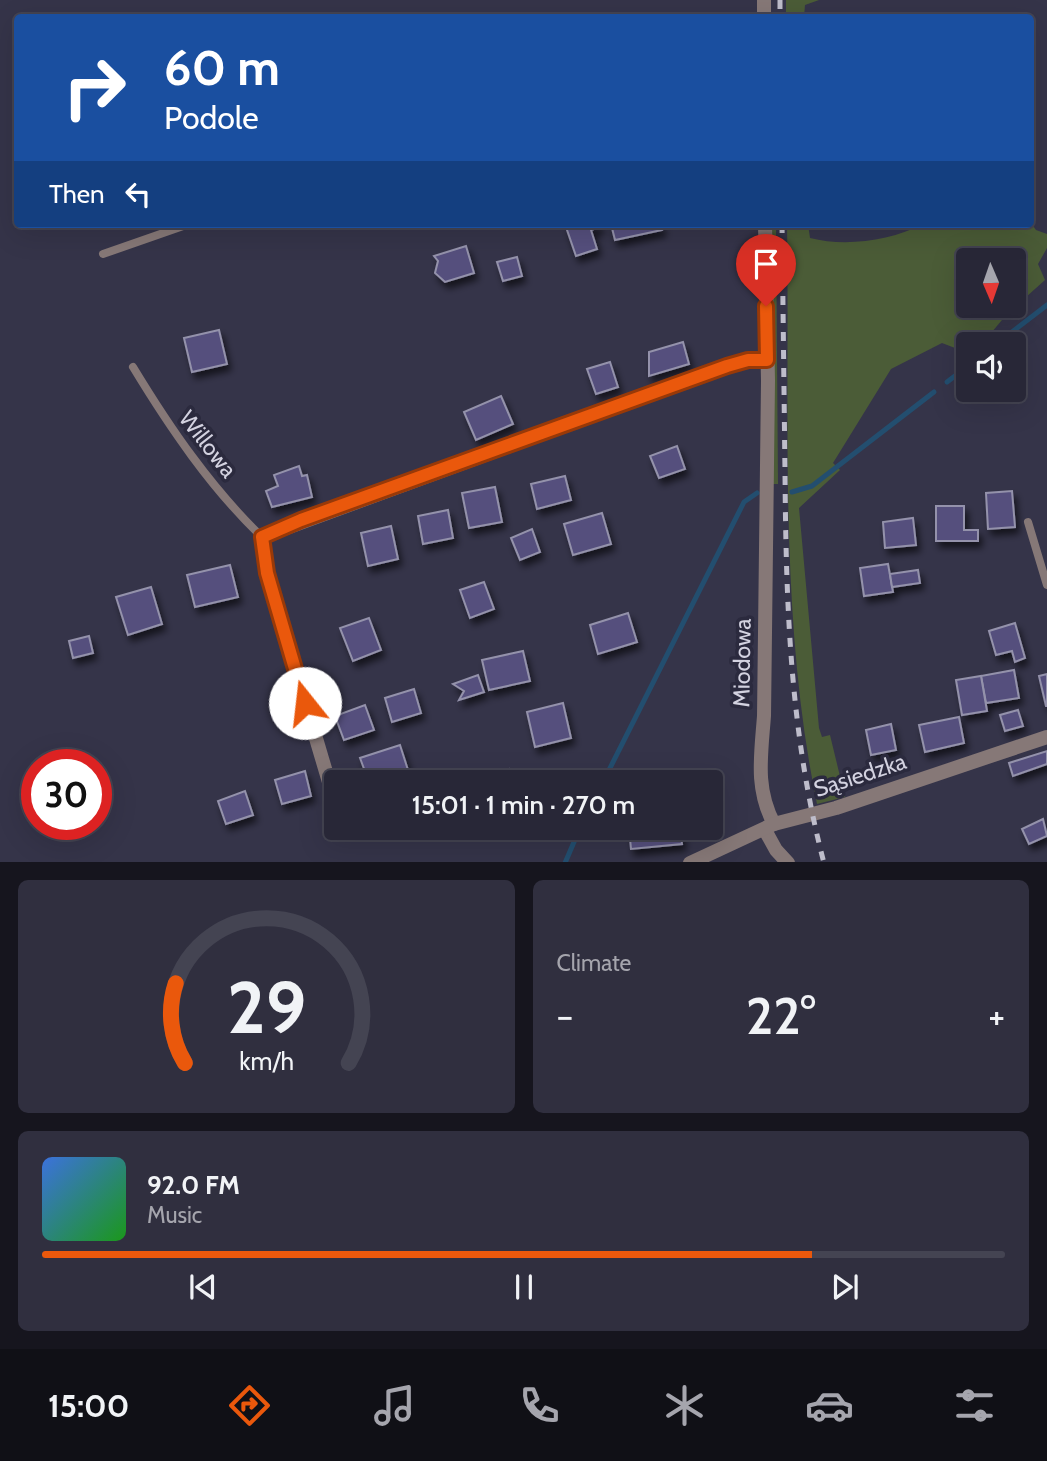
<!DOCTYPE html>
<meta charset="utf-8">
<style>
:root{--surface:#282737;--page:#302f3f;--text:#f1f3f6;--muted:#a5a5ad;--line:#444452;--accent:#ea580c}
body{margin:0;font-family:Cabin,sans-serif;background:var(--page);color:var(--text);height:100vh;display:flex;flex-direction:column;font-size:26px;white-space:nowrap}
*{box-sizing:border-box;margin:0}
p{font-size:23px;color:var(--muted)}
.icon{flex:none;width:38px;height:38px;fill:none;stroke:currentColor;stroke-width:2;stroke-linecap:round;stroke-linejoin:round}
.map{position:relative;height:862px;overflow:hidden}
.details{display:flex;flex-direction:column;gap:18px;padding:18px;background:#16151e;flex:1}
.details>*{flex:none}
.guide{position:absolute;left:14px;top:14px;width:1020px;height:214px;border-radius:7px;box-shadow:0 7px 28px #0002,0 0 0 2px var(--line);background:#1a4fa0;color:#fff;overflow:hidden}
.needle{width:46px;rotate:178deg}
.tools{position:absolute;left:956px;top:248px;display:grid;gap:14px}
.tools a{display:grid;place-items:center;width:70px;height:70px;border-radius:7px;background:var(--surface);box-shadow:0 7px 28px #0002,0 0 0 2px var(--line);font-size:35px}
.speed{position:absolute;left:21px;top:749px;display:flex;gap:14px;font-size:35px;font-weight:700;text-align:center}
.speed>*{display:grid;place-content:center;width:91px;height:91px;border-radius:50%;background:var(--surface);box-shadow:0 7px 28px #0002,0 0 0 2px var(--line);line-height:1}
.speed .limit{border:10px solid #d22;background:#fff;color:#111}
.pin{position:absolute;display:grid;place-items:center;width:60px;height:60px;color:#fff;margin:-72px -30px;border-radius:50% 50% 50% 0;rotate:-45deg;box-shadow:0 0 7px #0007}
.pin .icon{rotate:45deg}
.me{position:absolute;width:77px;margin:-38px;rotate:344deg;stroke-linejoin:round;filter:drop-shadow(0 0 5px #0008)}
.turn{display:flex;align-items:center;gap:24px;height:147px;padding:0 35px;font-size:32px}
.turn .icon{width:91px;height:91px;stroke-width:2.5}
.turn b{display:block;font-size:49px;line-height:60px}
.then{display:flex;align-items:center;height:66px;padding:0 35px;background:#0003;gap:14px;font-size:26px}
.big{font-size:52px;font-weight:600;line-height:1.1}
.details .widget{flex:1;display:flex;flex-direction:column;justify-content:center;gap:10px;min-width:0;padding:0 24px;border-radius:10px;background:var(--page)}
.details .dial{align-items:center;gap:0}
.dial svg{height:182px;overflow:visible;fill:none;stroke:var(--line);stroke-width:7;stroke-linecap:round;text-anchor:middle}
.dial text{fill:var(--text);stroke:none}
.song{display:flex;align-items:center;gap:21px}
.cover{width:84px;height:84px;border-radius:10px;background:linear-gradient(135deg,hsl(220 70% 55%),hsl(120 70% 35%))}
.played{height:7px;border-radius:4px;background:linear-gradient(90deg,var(--accent) 80%,var(--line) 80%)}
.keys{display:flex;justify-content:space-around;direction:ltr}
.heat{display:flex;justify-content:space-between;align-items:center;font-size:38px;direction:ltr}
.details .tiles{flex:1;display:grid;gap:18px;grid-template-columns:1fr 1fr}
.widget:last-child{grid-column:span 2}
.trip{position:absolute;left:324px;top:770px;width:399px;height:70px;border-radius:7px;background:var(--surface);box-shadow:0 7px 28px #0002,0 0 0 2px var(--line);font-weight:600;line-height:70px;text-align:center}
.dock{display:flex;height:112px;justify-content:space-around;align-items:center;background:#101016;color:var(--muted)}
.dock .icon{width:49px;height:49px}
.dock .current{color:var(--accent)}
.dock b{font-size:32px;color:var(--text)}
.map>svg:first-child{display:block}
.green{fill:#4b5c37;fill-rule:evenodd}
.lines{fill:none;stroke-linecap:round;stroke-linejoin:round}
.stream{stroke:#234e6f;stroke-width:5}
.building{fill:#544f7d;stroke:#9492ab;stroke-width:2;filter:url(#shadow)}
.service{stroke:#867877;stroke-width:8}
.minor{stroke:#867877;stroke-width:14}
.rail{stroke:#bebdcb;stroke-width:5;stroke-dasharray:9 9;stroke-linecap:butt}
.route-casing{stroke:#983908;stroke-width:18}
.route{stroke:#ea580c;stroke-width:12}
.labels{text-anchor:middle;dominant-baseline:central;stroke-width:7;stroke-linejoin:round;paint-order:stroke}
.street-label{font-size:23px;fill:#d3d2e0;stroke:#2b2a3e}
</style>
<div class="map">
<svg width="1047" height="863" viewBox="0 0 1047 863">
<defs>
<filter id="shadow"><feDropShadow dx="3.5" dy="6" stdDeviation="3.5" flood-color="#0009"/></filter>
</defs>
<rect width="100%" height="100%" fill="#353449"/>
<!-- green -->
<g class="green">
<path d="M786,0H819L805,5L804,17L786,18Z"/>
<path d="M1031,223L1036,230L1047,234V248L1038,264L1045,280L1007,314L981,345H968V353L942,343L891,369L833,463L840,470L799,508L819,728L822,737L830,735L845,797L817,804C778,616 790,415 787,224H808L810,238C845,247 890,241 923,224ZM968,261H1013V306H968Z"/>
<path d="M768,224H776L778,484H771Z"/>
</g>
<g class="lines">
<!-- stream -->
<g class="stream">
<path d="M995,345L1047,305"/>
<path d="M947,382L968,366"/>
<path d="M792,492L812,486L934,392"/>
<path d="M603,782L744,502L757,493"/>
<path d="M565,863L580,828"/>
</g>
</g>
<!-- building -->
<g class="building">
<path d="M574,224H599L600,227L591,230L597,249L576,256L566,227Z"/>
<path d="M611,224H661L662,230L615,240Z"/>
<path d="M466,246L474,273L445,282L435,273L438,261L434,256Z"/>
<path d="M517,257L522,276L503,281L497,262Z"/>
<path d="M219,330L227,364L192,372L184,338Z"/>
<path d="M683,342L689,364L649,376V352Z"/>
<path d="M610,362L618,387L596,394L587,369Z"/>
<path d="M501,396L513,424L476,440L464,412Z"/>
<path d="M677,446L685,469L659,478L650,456Z"/>
<path d="M299,466L302,476L307,475L312,497L272,507L266,491L278,486L274,475Z"/>
<path d="M565,476L571,500L537,509L531,484Z"/>
<path d="M495,487L502,522L469,528L462,493Z"/>
<path d="M1012,491L1015,527L988,529L986,493Z"/>
<path d="M936,506H964V530H978V541H936Z"/>
<path d="M448,510L453,538L423,544L418,516Z"/>
<path d="M602,513L611,544L573,555L564,524Z"/>
<path d="M913,518L916,545L885,548L883,522Z"/>
<path d="M391,526L398,559L368,566L361,533Z"/>
<path d="M532,529L540,552L520,560L511,538Z"/>
<path d="M888,564L893,592L864,596L860,568Z"/>
<path d="M230,565L238,597L195,607L187,575Z"/>
<path d="M918,570L920,583L892,587L890,574Z"/>
<path d="M484,582L494,609L470,618L460,590Z"/>
<path d="M151,587L162,624L128,635L116,597Z"/>
<path d="M628,613L637,642L598,654L590,625Z"/>
<path d="M369,618L381,650L353,661L340,628Z"/>
<path d="M1015,623L1025,658L1015,662L1012,651L996,655L989,631Z"/>
<path d="M89,636L93,653L73,658L69,641Z"/>
<path d="M523,651L530,681L489,690L482,660Z"/>
<path d="M1014,670L1019,698L986,703L981,676Z"/>
<path d="M1047,674V706H1046L1039,676Z"/>
<path d="M478,675L484,692L459,700L464,691L453,684Z"/>
<path d="M981,676L987,711L962,715L956,680Z"/>
<path d="M414,689L421,713L392,722L385,698Z"/>
<path d="M563,703L571,738L535,747L527,712Z"/>
<path d="M365,705L374,730L344,740L335,716Z"/>
<path d="M1018,710L1023,726L1005,731L1000,715Z"/>
<path d="M959,717L964,743L925,752L919,725Z"/>
<path d="M891,724L896,750L871,755L866,730Z"/>
<path d="M400,745L408,770L369,782L360,758Z"/>
<path d="M1047,751V764L1013,776L1009,763Z"/>
<path d="M509,769L514,781L489,782L487,777Z"/>
<path d="M305,771L311,796L282,804L275,780Z"/>
<path d="M245,791L253,815L226,824L218,801Z"/>
<path d="M1043,819L1047,836L1029,844L1022,829Z"/>
<path d="M629,828H680L682,844L631,849Z"/>
</g>
<g class="lines">
<!-- service -->
<g class="service">
<path d="M103,254L189,224"/>
<path d="M133,367C170,428 211,488 262,537"/>
<path d="M1028,522L1047,585"/>
</g>
<!-- minor -->
<g class="minor">
<path d="M764,18V0"/>
<path d="M765,224L768,381L764,716C761,756 755,788 774,824"/>
<path d="M334,799L267,573L262,537L727,366L748,360H767"/>
<path d="M765,830L776,850L788,863"/>
<path d="M690,863L774,824L836,808L1047,737"/>
</g>
<!-- rail -->
<g class="rail">
<path d="M780,0V18"/>
<path d="M782,224C783,307 784,390 785,473C786,605 790,734 824,863"/>
</g>
</g>
<g class="lines">
<!-- route casing -->
<g class="route-casing">
<path id="route" d="M305,703L267,573L262,537L301,520L727,366L748,360H767L766,306"/>
</g>
<!-- route -->
<use href="#route" class="route"/>
</g>
<g class="labels">
<!-- street labels -->
<g class="street-label">
<text transform="translate(208 444) rotate(52)">Willowa</text>
<text transform="translate(742 663) rotate(-89)">Miodowa</text>
<text transform="translate(860 775) rotate(-18)">Sąsiedzka</text>
</g>
</g>
</svg>
<div class="tools">
<a><svg class="needle" viewBox="-14 -14 28 28"><path d="M0-13l5 13h-10z" fill="#e53935"/><path d="M0 13l5-13h-10z" fill="#a5a5ad"/></svg></a>
<a><svg class="icon" aria-label="sound" viewBox="0 0 24 24"><path d="M4 9h4l5-4v14l-5-4H4zM17 9q2 3 0 6"/></svg></a>
</div>
<div class="speed"><div class="limit">30</div></div>
<div class="pin" style="left:766px;top:306px;background:#d93025"><svg class="icon" aria-label="arrive" viewBox="0 0 24 24"><path d="M6 21V4h12l-3 4 3 4H6"/></svg></div>
<svg class="me" style="left:305px;top:703px" viewBox="-20 -20 40 40"><circle r="19" fill="#fff"/><path d="M0-13L10 11 0 6-10 11z" fill="#ea580c"/></svg>
<div class="trip">15:01 · 1 min · 270 m</div>
<div class="guide">
<div class="turn"><svg class="icon" aria-label="right" viewBox="0 0 24 24"><path d="M7 20v-9h11M14 6l5 5-5 5"/></svg><div><b>60 m</b>Podole</div></div>
<div class="then">Then<svg class="icon" aria-label="left" viewBox="0 0 24 24"><path d="M17 20v-9H6M10 6l-5 5 5 5"/></svg></div>
</div>
</div>
<section class="details">
<div class="tiles">
<div class="widget dial"><svg viewBox="0 0 100 80">
<path d="M14 69A42 42 0 1 1 86 69"/>
<path d="M14 69A42 42 0 0 1 10 34" stroke="#ea580c"/>
<text x="50" y="56" font-size="32" font-weight="700">29</text>
<text x="50" y="72" font-size="11">km/h</text>
</svg></div>
<div class="widget"><p>Climate</p>
<div class="heat"><a>−</a><b class="big">22°</b><a>+</a></div>
</div>
<div class="widget">
<div class="song"><i class="cover"></i><div><b>92.0 FM</b><p>Music</p></div></div>
<div class="played"></div>
<div class="keys"><svg class="icon" aria-label="previous" viewBox="0 0 24 24"><path d="M18 5L8 12l10 7zM5 5v14"/></svg><svg class="icon" aria-label="pause" viewBox="0 0 24 24"><path d="M8 5v14M16 5v14"/></svg><svg class="icon" aria-label="next" viewBox="0 0 24 24"><path d="M6 5l10 7-10 7zM19 5v14"/></svg></div>
</div>
</div>
</section>
<nav class="dock">
<b>15:00</b>
<svg class="icon current" aria-label="directions" viewBox="0 0 24 24"><path d="M12 3l9 9-9 9-9-9zM9 14v-3h6M13 9l2 2-2 2"/></svg>
<svg class="icon" aria-label="music" viewBox="0 0 24 24"><path d="M9 18V5l10-2v13"/><circle cx="6" cy="18" r="3"/><circle cx="16" cy="16" r="3"/></svg>
<svg class="icon" aria-label="phone" viewBox="0 0 24 24"><path d="M5 4h4l2 5-3 2q2 4 5 5l2-3 5 2v4C11 20 4 13 5 4z"/></svg>
<svg class="icon" aria-label="climate" viewBox="0 0 24 24"><path d="M12 3v18M4 7l16 10M4 17L20 7"/></svg>
<svg class="icon" aria-label="car" viewBox="0 0 24 24"><path d="M5 17H2v-5l4-1 3-4h7l3 4 3 1v5h-3M9 17h6M6 11h13"/><circle cx="7" cy="17" r="2"/><circle cx="17" cy="17" r="2"/></svg>
<svg class="icon" aria-label="filters" viewBox="0 0 24 24"><path d="M4 7h16M4 17h16"/><circle cx="9" cy="7" r="2"/><circle cx="15" cy="17" r="2"/></svg>
</nav>
